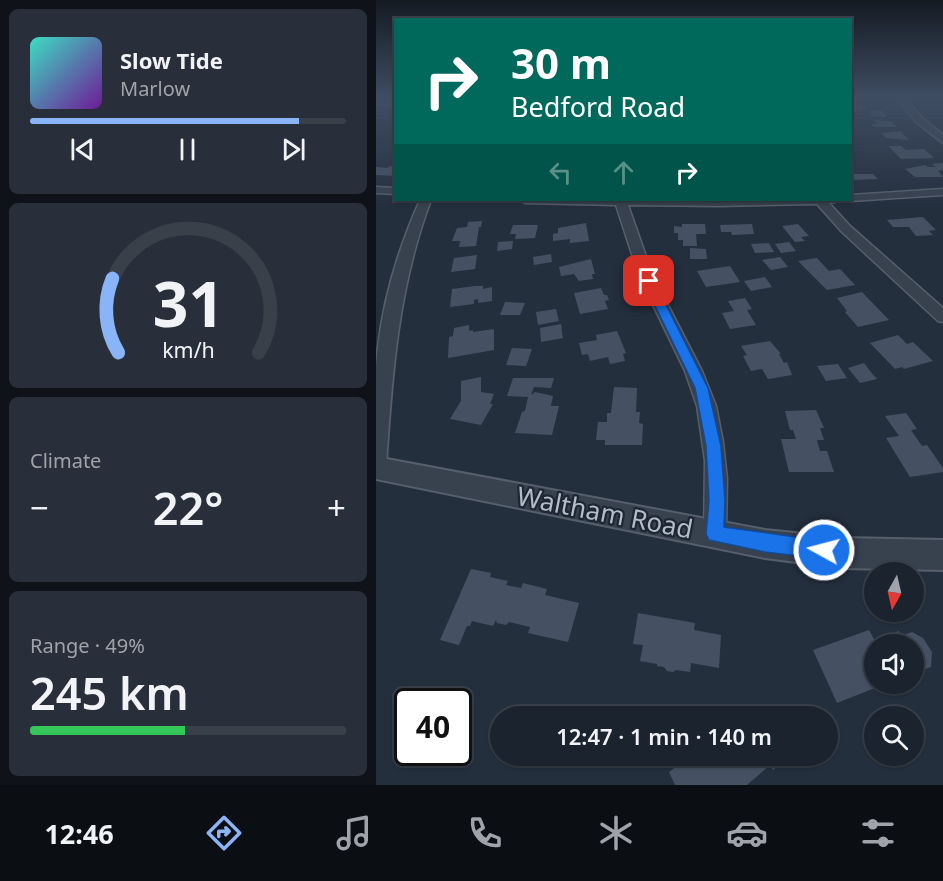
<!DOCTYPE html>
<meta charset="utf-8">
<style>
:root{--surface:#1b232e;--page:#282f3a;--text:#f1f3f6;--muted:#a0a4aa;--line:#39404a;--accent:#8ab4f8}
body{margin:0;font-family:"Noto Sans",sans-serif;background:var(--page);color:var(--text);height:100vh;display:flex;flex-direction:column;font-size:22px;white-space:nowrap}
*{box-sizing:border-box;margin:0}
p{font-size:20px;color:var(--muted)}
.icon{flex:none;width:33px;height:33px;fill:none;stroke:currentColor;stroke-width:2;stroke-linecap:round;stroke-linejoin:round}
.map{position:relative;flex:1;overflow:hidden}
.side{display:flex;flex-direction:column;gap:9px;padding:9px;background:#0f1319;width:376px}
.side>*{flex:none}
.hud{position:absolute;left:18px;top:18px;width:458px;height:183px;border-radius:0px;box-shadow:0 2px 4px #0004,0 0 0 2px var(--line);background:#00695c;color:#fff;overflow:hidden}
.needle{width:39px;rotate:188deg}
.buttons{position:absolute;left:488px;top:562px;display:grid;gap:12px}
.buttons a{display:grid;place-items:center;width:60px;height:60px;border-radius:50%;background:var(--surface);box-shadow:0 2px 4px #0004,0 0 0 2px var(--line);font-size:30px}
.speed{position:absolute;left:18px;top:688px;display:flex;gap:12px;font-size:30px;font-weight:700;text-align:center}
.speed>*{display:grid;place-content:center;width:78px;height:78px;border-radius:50%;background:var(--surface);box-shadow:0 2px 4px #0004,0 0 0 2px var(--line);line-height:1}
.speed .limit{border:3px solid #111;border-radius:9px;background:#fff;color:#111}
.pin{position:absolute;display:grid;place-items:center;width:51px;height:51px;color:#fff;margin:-26px;border-radius:12px;box-shadow:0 3px 9px #0006}
.me{position:absolute;width:66px;margin:-33px;rotate:277deg;stroke-linejoin:round;filter:drop-shadow(0 0 4px #0008)}
.turn{display:flex;align-items:center;gap:21px;height:126px;padding:0 18px;font-size:27px}
.turn .icon{width:78px;height:78px;stroke-width:2.5}
.turn b{display:block;font-size:42px;line-height:51px}
.lanes{display:flex;align-items:center;height:57px;padding:0 18px;background:#0003;justify-content:center;gap:30px;direction:ltr}
.lanes .off{opacity:.35}
.big{font-size:45px;font-weight:600;line-height:1.1}
.side .tile{flex:1;display:flex;flex-direction:column;justify-content:center;gap:9px;min-width:0;padding:0 21px;border-radius:9px;background:var(--page)}
.side .dial{align-items:center;gap:0}
.dial svg{height:156px;overflow:visible;fill:none;stroke:var(--line);stroke-width:7;stroke-linecap:round;text-anchor:middle}
.dial text{fill:var(--text);stroke:none}
.song{display:flex;align-items:center;gap:18px}
.cover{width:72px;height:72px;border-radius:9px;background:linear-gradient(135deg,hsl(170 70% 55%),hsl(280 70% 35%))}
.played{height:6px;border-radius:3px;background:linear-gradient(90deg,var(--accent) 85%,var(--line) 85%)}
.keys{display:flex;justify-content:space-around;direction:ltr}
.heat{display:flex;justify-content:space-between;align-items:center;font-size:33px;direction:ltr}
.charge{height:9px;border-radius:4px;background:linear-gradient(90deg,#34c759 49%,var(--line) 0)}
.trip{position:absolute;left:114px;top:706px;width:348px;height:60px;border-radius:30px;background:var(--surface);box-shadow:0 2px 4px #0004,0 0 0 2px var(--line);font-weight:600;line-height:60px;text-align:center}
.tabs{display:flex;height:96px;justify-content:space-around;align-items:center;background:#0b0e12;color:var(--muted)}
.tabs .icon{width:42px;height:42px}
.tabs .on{color:var(--accent)}
.tabs b{font-size:27px;color:var(--text)}
main{display:flex;flex:1;min-height:0}
.map>svg:first-child{display:block}
.building{fill:#455162}
.lines{fill:none;stroke-linecap:round;stroke-linejoin:round}
.minor-casing{stroke:#565f6c;stroke-width:3}
.tertiary-casing{stroke:#565f6c;stroke-width:4}
.minor{fill:#38414e;fill-rule:evenodd}
.tertiary{fill:#38414e;fill-rule:evenodd}
.route{fill:#1a73e8;stroke:#114b97;stroke-width:1.5}
.labels{text-anchor:middle;dominant-baseline:central;stroke-width:4.5;stroke-linejoin:round;paint-order:stroke}
.near-street-label{font-size:26px;fill:#b4bcc9;stroke:#1d2633}
</style>
<main>
<section class="side">
<div class="tile">
<div class="song"><i class="cover"></i><div><b>Slow Tide</b><p>Marlow</p></div></div>
<div class="played"></div>
<div class="keys"><svg class="icon" aria-label="previous" viewBox="0 0 24 24"><path d="M18 5L8 12l10 7zM5 5v14"/></svg><svg class="icon" aria-label="pause" viewBox="0 0 24 24"><path d="M8 5v14M16 5v14"/></svg><svg class="icon" aria-label="next" viewBox="0 0 24 24"><path d="M6 5l10 7-10 7zM19 5v14"/></svg></div>
</div>
<div class="tile dial"><svg viewBox="0 0 100 80">
<path d="M14 69A42 42 0 1 1 86 69"/>
<path d="M14 69A42 42 0 0 1 11 31" stroke="#8ab4f8"/>
<text x="50" y="56" font-size="32" font-weight="700">31</text>
<text x="50" y="72" font-size="11">km/h</text>
</svg></div>
<div class="tile"><p>Climate</p>
<div class="heat"><a>−</a><b class="big">22°</b><a>+</a></div>
</div>
<div class="tile"><p>Range · 49%</p><b class="big">245 km</b><div class="charge"></div></div>
</section>
<div class="map">
<svg width="567" height="785" viewBox="0 0 567 785">
<rect width="100%" height="100%" fill="#242f3e"/>
<!-- building -->
<g class="building">
<path d="M4,101H20V102L10,106H0Z"/>
<path d="M482,105L484,104L492,108L477,112L474,111V106Z"/>
<path d="M495,110H505L512,117L495,116L493,113H496Z"/>
<path d="M498,120L515,121L521,127H498L495,124H501Z"/>
<path d="M524,131L533,140L510,138L505,133Z"/>
<path d="M512,146H525L530,150L548,149L558,158L525,159Z"/>
<path d="M567,163V170L562,171L567,177H539L529,169L549,165L552,167H560L556,164Z"/>
<path d="M14,166H20V176L0,175V167L11,168Z"/>
<path d="M474,174H497L502,179L474,180Z"/>
<path d="M547,217L560,230L553,231L557,235L540,236L533,227H517L511,220Z"/>
<path d="M106,221L105,227H103L100,246L83,247L84,241H76L81,228L91,227L92,222Z"/>
<path d="M210,223L213,241L194,243V239L177,241V234L182,233V228Z"/>
<path d="M306,224H329L330,234H320L321,246H307V240H302V233H298V226L306,227Z"/>
<path d="M376,224L378,234L356,235L355,232H345L344,225Z"/>
<path d="M422,224L433,236L425,237L429,241L419,242L406,226Z"/>
<path d="M137,225H162L159,238L139,239L140,234H134Z"/>
<path d="M137,241L136,249L121,251L122,242Z"/>
<path d="M413,242L420,251L405,253L399,244Z"/>
<path d="M393,243L398,252L379,253L375,244Z"/>
<path d="M314,248L330,249L331,259H314Z"/>
<path d="M175,254L176,262L158,265L157,257Z"/>
<path d="M101,255L99,269L75,272L78,258Z"/>
<path d="M404,257L412,267L395,270L386,260Z"/>
<path d="M441,258L453,271L464,269L479,285L451,290L422,261Z"/>
<path d="M215,259L219,274H216L217,279L203,281L198,274L185,276L183,267Z"/>
<path d="M354,266L364,282L330,287L321,271Z"/>
<path d="M389,277L396,287L375,291L368,281Z"/>
<path d="M99,286H107V289L116,287V301L102,303V299L98,300V304L74,307L76,289Z"/>
<path d="M225,288L228,295H231L233,300L229,301L232,309L204,314L198,293Z"/>
<path d="M486,292L513,320L482,327L469,312L471,311L461,298Z"/>
<path d="M369,298L376,309L371,310L380,325L354,329L346,313L358,311L352,301Z"/>
<path d="M129,302L149,303L144,315H124Z"/>
<path d="M180,309L183,321L162,325L160,312Z"/>
<path d="M185,324L187,338L165,342L164,328Z"/>
<path d="M93,325V331L97,330V332L118,329V350L72,358L73,337L77,336L78,328Z"/>
<path d="M241,331L250,353L247,354L249,361L234,364L232,357L214,361L212,354L206,355L203,343L221,340L220,335Z"/>
<path d="M522,335L531,344L537,342L557,361L528,369L526,367L519,369L494,343Z"/>
<path d="M394,341L405,354H403L408,363L411,362L416,375L392,379L386,369L375,371L367,356L371,355L365,346Z"/>
<path d="M136,348L156,349L150,366L130,365Z"/>
<path d="M488,363L494,371L501,379L484,383L472,368Z"/>
<path d="M462,364L471,378L450,381L441,366Z"/>
<path d="M105,377V392L118,394L114,404H117L105,425L74,419L85,401V381Z"/>
<path d="M137,378H178L175,388L158,387L155,395L159,392L177,396L175,406H183L176,435L139,433L146,412L149,411L152,397L131,396Z"/>
<path d="M238,387L261,388L260,412H264L263,423L267,424L266,445H229V440H220L222,422H231V413H235Z"/>
<path d="M440,410L448,428H444L448,440H441L444,451H451L458,472H413L405,439H420L417,430H414L409,411Z"/>
<path d="M530,413L541,429L535,430L546,446L551,445L567,468V472L534,477L510,438L523,436L509,416Z"/>
<path d="M95,569L115,573L114,577L132,581L130,585L145,588L147,583L171,589L169,595L203,603L192,642L152,633L154,627L133,622L130,625L121,623L120,620L117,626L96,621L94,626H91L83,645L64,640Z"/>
<path d="M262,613L319,623L318,630L345,635L343,668L315,663L314,672L300,670L297,672L291,671L288,667L281,666V664L264,661L267,645L257,644Z"/>
<path d="M493,630L499,641L523,631L525,636L536,632L547,638L556,652L555,667L537,673V645H498V684H509L461,703L437,650Z"/>
<path d="M398,709L403,717H374L384,710Z"/>
<path d="M314,756H414L397,770L394,765L371,785H299L293,772Z"/>
</g>
<g class="lines">
<!-- minor casing -->
<g class="minor-casing">
<g id="minor">
<path d="M521,98H529L546,118L567,135V143L540,122Z"/>
<path d="M0,187L20,188V194L0,193Z"/>
<path d="M567,189V195L474,201L469,200H474V195Z"/>
<path d="M44,200H55C22,287 16,376 10,468L7,474L0,477C0,441 0,403 0,367C4,310 21,251 44,200Z"/>
<path d="M143,200H460L459,202L453,203L474,226L567,308V322L562,321L466,232L441,204L342,206L252,205L277,276L326,371L340,406L347,442L351,479L350,534L347,542L339,545L331,542L328,534L329,461L321,406L309,371L263,276L240,205L149,203Z"/>
</g>
</g>
<!-- tertiary casing -->
<g class="tertiary-casing">
<path id="tertiary" d="M0,457L389,530L467,538L567,540V570L467,568L389,558L0,479Z"/>
</g>
<!-- minor -->
<use href="#minor" class="minor"/>
<!-- tertiary -->
<use href="#tertiary" class="tertiary"/>
</g>
<!-- sky -->
<linearGradient id="sky" x2="0" y2="1"><stop stop-color="#141a22"/><stop offset="0.47" stop-color="#3f4d63"/><stop offset="1" stop-color="#3f4d63" stop-opacity="0"/></linearGradient>
<rect width="567" height="208" fill="url(#sky)"/>
<!-- route -->
<path class="route" d="M273,278L278,281L332,388L345,446L349,500L348,527L448,541L454,544L456,550L454,557L448,559L389,552L333,540L330,534L333,500L330,446L319,388L267,281Z"/>
<g class="labels">
<!-- near-street labels -->
<g class="near-street-label">
<text transform="translate(229 512) rotate(11)">Waltham Road</text>
</g>
</g>
</svg>
<div class="buttons">
<a><svg class="needle" viewBox="-14 -14 28 28"><path d="M0-13l5 13h-10z" fill="#e53935"/><path d="M0 13l5-13h-10z" fill="#a0a4aa"/></svg></a>
<a><svg class="icon" aria-label="sound" viewBox="0 0 24 24"><path d="M4 9h4l5-4v14l-5-4H4zM17 9q2 3 0 6"/></svg></a>
<a><svg class="icon" aria-label="search" viewBox="0 0 24 24"><circle cx="10" cy="10" r="6"/><path d="M15 15l6 6"/></svg></a>
</div>
<div class="speed"><div class="limit">40</div></div>
<div class="pin" style="left:273px;top:281px;background:#d93025"><svg class="icon" aria-label="arrive" viewBox="0 0 24 24"><path d="M6 21V4h12l-3 4 3 4H6"/></svg></div>
<svg class="me" style="left:448px;top:550px" viewBox="-20 -20 40 40"><circle r="17" fill="#1a73e8" stroke="#fff" stroke-width="3"/><path d="M0-11L8 9 0 5-8 9z" fill="#fff"/></svg>
<div class="trip">12:47 · 1 min · 140 m</div>
<div class="hud">
<div class="turn"><svg class="icon" aria-label="right" viewBox="0 0 24 24"><path d="M7 20v-9h11M14 6l5 5-5 5"/></svg><div><b>30 m</b>Bedford Road</div></div>
<div class="lanes"><svg class="icon off" aria-label="left" viewBox="0 0 24 24"><path d="M17 20v-9H6M10 6l-5 5 5 5"/></svg><svg class="icon off" aria-label="ahead" viewBox="0 0 24 24"><path d="M12 20V5M6 11l6-6 6 6"/></svg><svg class="icon" aria-label="right" viewBox="0 0 24 24"><path d="M7 20v-9h11M14 6l5 5-5 5"/></svg></div>
</div>
</div>
</main>
<nav class="tabs">
<b>12:46</b>
<svg class="icon on" aria-label="directions" viewBox="0 0 24 24"><path d="M12 3l9 9-9 9-9-9zM9 14v-3h6M13 9l2 2-2 2"/></svg>
<svg class="icon" aria-label="music" viewBox="0 0 24 24"><path d="M9 18V5l10-2v13"/><circle cx="6" cy="18" r="3"/><circle cx="16" cy="16" r="3"/></svg>
<svg class="icon" aria-label="phone" viewBox="0 0 24 24"><path d="M5 4h4l2 5-3 2q2 4 5 5l2-3 5 2v4C11 20 4 13 5 4z"/></svg>
<svg class="icon" aria-label="climate" viewBox="0 0 24 24"><path d="M12 3v18M4 7l16 10M4 17L20 7"/></svg>
<svg class="icon" aria-label="car" viewBox="0 0 24 24"><path d="M5 17H2v-5l4-1 3-4h7l3 4 3 1v5h-3M9 17h6M6 11h13"/><circle cx="7" cy="17" r="2"/><circle cx="17" cy="17" r="2"/></svg>
<svg class="icon" aria-label="filters" viewBox="0 0 24 24"><path d="M4 7h16M4 17h16"/><circle cx="9" cy="7" r="2"/><circle cx="15" cy="17" r="2"/></svg>
</nav>
